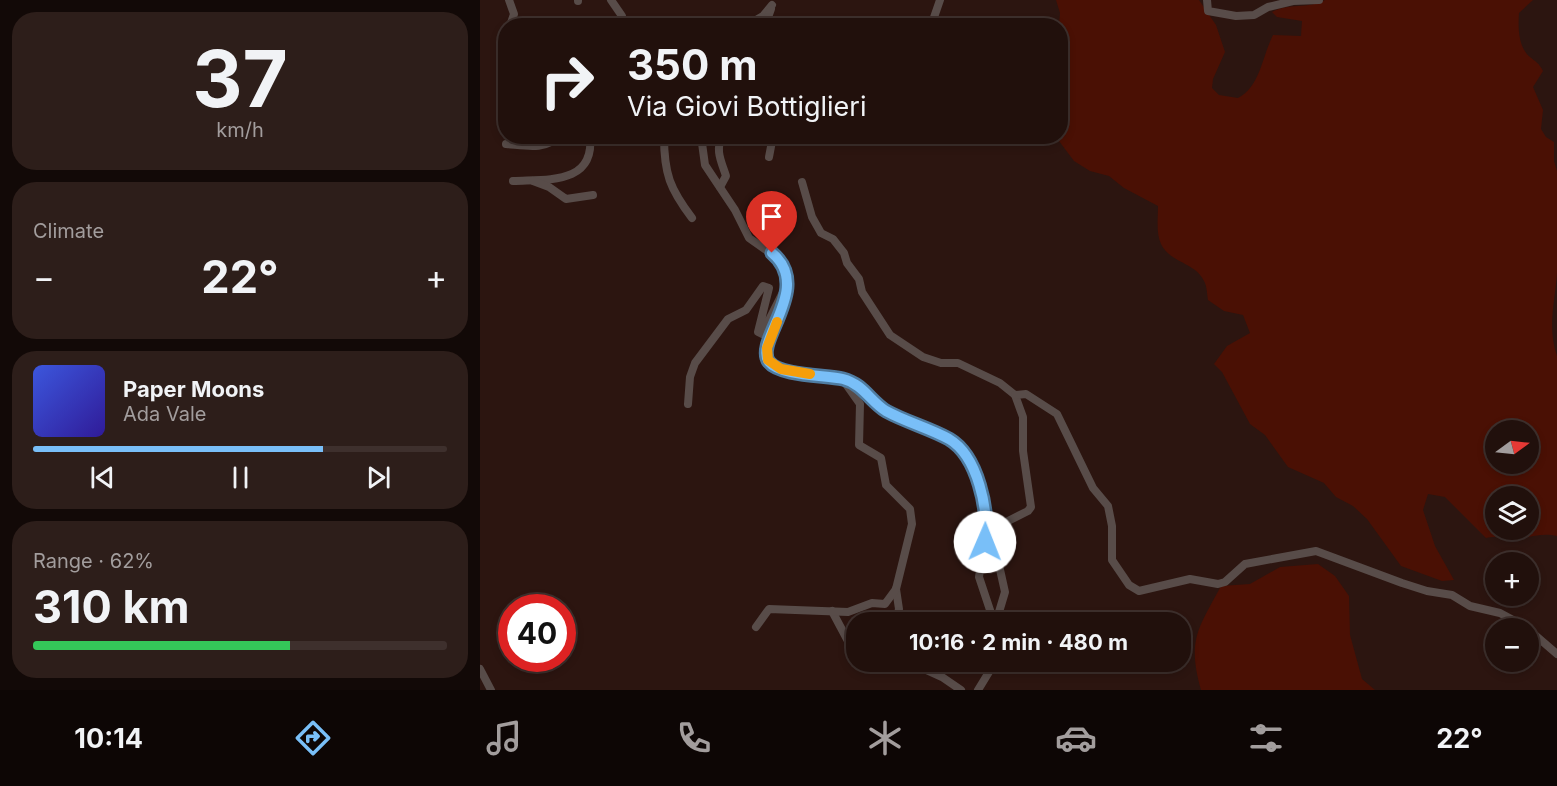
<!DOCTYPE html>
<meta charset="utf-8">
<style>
:root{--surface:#21100c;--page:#2d1e1a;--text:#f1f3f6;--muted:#a29d9d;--line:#3e302d;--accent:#79bff8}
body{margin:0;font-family:Inter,sans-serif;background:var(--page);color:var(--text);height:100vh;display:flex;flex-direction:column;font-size:22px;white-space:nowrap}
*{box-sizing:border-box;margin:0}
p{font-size:20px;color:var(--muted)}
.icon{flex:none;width:33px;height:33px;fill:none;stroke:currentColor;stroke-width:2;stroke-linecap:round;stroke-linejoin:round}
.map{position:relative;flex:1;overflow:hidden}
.sheet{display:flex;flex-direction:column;gap:12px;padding:12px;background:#120907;width:480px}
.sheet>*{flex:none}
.top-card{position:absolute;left:18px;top:18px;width:570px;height:126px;border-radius:24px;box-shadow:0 3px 9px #0003,0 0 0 2px var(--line);background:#21100c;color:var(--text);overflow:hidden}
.needle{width:39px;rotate:75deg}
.buttons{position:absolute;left:1005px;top:420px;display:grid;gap:12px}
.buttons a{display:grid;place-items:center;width:54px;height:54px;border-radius:50%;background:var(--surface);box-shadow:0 3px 9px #0003,0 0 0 2px var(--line);font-size:30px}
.speed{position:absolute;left:18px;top:594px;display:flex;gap:12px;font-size:30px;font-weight:700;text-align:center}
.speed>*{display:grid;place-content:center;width:78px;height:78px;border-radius:50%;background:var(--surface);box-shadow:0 3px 9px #0003,0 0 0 2px var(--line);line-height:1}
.speed .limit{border:9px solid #d22;background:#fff;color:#111}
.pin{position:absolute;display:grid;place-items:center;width:51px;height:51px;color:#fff;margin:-62px -26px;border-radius:50% 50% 50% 0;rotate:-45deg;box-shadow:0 0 6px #0007}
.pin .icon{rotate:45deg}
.me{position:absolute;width:66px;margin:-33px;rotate:1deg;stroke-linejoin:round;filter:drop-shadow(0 0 4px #0008)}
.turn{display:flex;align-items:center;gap:21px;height:126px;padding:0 30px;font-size:27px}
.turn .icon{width:78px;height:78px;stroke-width:2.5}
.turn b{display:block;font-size:42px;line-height:51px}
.big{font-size:45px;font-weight:700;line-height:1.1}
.sheet .card{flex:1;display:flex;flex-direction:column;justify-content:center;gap:9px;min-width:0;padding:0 21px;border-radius:24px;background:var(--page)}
.sheet .dial{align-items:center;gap:0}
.dial b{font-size:78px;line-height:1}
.song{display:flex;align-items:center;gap:18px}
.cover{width:72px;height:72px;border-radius:9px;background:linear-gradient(135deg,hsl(230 70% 55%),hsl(250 70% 35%))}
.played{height:6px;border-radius:3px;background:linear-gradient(90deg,var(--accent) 70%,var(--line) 70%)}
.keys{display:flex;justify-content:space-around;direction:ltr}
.heat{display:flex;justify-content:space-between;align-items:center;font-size:33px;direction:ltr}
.charge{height:9px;border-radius:4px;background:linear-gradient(90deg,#34c759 62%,var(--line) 0)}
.trip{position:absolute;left:366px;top:612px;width:345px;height:60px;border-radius:24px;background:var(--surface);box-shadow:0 3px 9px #0003,0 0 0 2px var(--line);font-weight:700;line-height:60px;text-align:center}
.tab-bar{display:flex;height:96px;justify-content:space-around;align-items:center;background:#0d0605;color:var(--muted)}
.tab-bar .icon{width:42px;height:42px}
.tab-bar .current{color:var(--accent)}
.tab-bar b{font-size:27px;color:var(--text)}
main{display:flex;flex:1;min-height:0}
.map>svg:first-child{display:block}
.green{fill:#4a1004;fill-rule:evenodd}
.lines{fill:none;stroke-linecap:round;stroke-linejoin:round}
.minor{stroke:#584c49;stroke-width:8}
.route-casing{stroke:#4f7ca1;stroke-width:15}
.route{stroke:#79bff8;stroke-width:10}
.slow{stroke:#f59e0b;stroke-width:10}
</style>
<main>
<section class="sheet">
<div class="card dial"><b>37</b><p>km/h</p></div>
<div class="card"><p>Climate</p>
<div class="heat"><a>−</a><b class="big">22°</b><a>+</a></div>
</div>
<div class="card">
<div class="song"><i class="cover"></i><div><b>Paper Moons</b><p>Ada Vale</p></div></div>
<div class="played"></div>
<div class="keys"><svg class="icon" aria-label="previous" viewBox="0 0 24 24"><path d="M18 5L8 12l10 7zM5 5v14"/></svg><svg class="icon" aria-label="pause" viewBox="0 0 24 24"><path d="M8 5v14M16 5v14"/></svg><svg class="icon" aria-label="next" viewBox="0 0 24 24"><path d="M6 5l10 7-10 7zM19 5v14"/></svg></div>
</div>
<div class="card"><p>Range · 62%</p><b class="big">310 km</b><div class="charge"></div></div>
</section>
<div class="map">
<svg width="1077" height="690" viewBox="0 0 1077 690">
<rect width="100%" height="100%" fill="#2c1510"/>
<!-- green -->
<g class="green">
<path d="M576,0H719L736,25L745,52L733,79L732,88L739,95L758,98C780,87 782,57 793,35L821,36L822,21L797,17L792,12C808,3 829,9 845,0H1053L1039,13C1038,27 1038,47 1050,57C1056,62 1059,63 1063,71L1053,87L1063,110L1061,129L1066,137L1074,142V161L1077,171C1077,205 1077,239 1077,273C1075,302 1067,327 1077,356V536C1062,532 1049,538 1034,539C1023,539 1017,535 1006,538L965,497L948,494L943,510L955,546L974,580L962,581L921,566L887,519L873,506L856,497L844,483L808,467L785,435L770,424L742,372L734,364L747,346L770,333L763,315L744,311L728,300C727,294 727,286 724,281C715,262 690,263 681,244C676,233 678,218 678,206L644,188L629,176L610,171L594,161L576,137L580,136V26L579,25L580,13ZM1016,430H1048V464H1016ZM1016,496H1048V530H1016Z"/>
<path d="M838,564L855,576L869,596L870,635L882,679L895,690H721C707,640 718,629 741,586L770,584L800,567Z"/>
</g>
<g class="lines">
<!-- minor -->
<g class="minor">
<path d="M29,0L34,14L30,26"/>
<path d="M98,0V1"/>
<path d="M131,0L142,16L135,26"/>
<path d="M727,0L728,11L756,16L774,15L788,7L813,1L839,0"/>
<path d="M266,26L283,16L292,5"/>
<path d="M285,26L291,9"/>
<path d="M451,26L460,0"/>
<path d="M184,136C184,174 190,189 212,218"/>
<path d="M221,136L225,165L255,210L269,238L299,259L307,271L302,308L287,348L286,356L290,363L301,369L363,379L377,384L407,411L472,441L488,460L497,478L504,507L506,529L499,577L514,622"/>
<path d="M26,144C42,145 67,151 77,136"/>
<path d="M289,157L293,136"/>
<path d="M33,181C67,179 115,185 110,136"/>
<path d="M53,181L69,187L86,199L113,195"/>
<path d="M322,182L332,217L341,233L353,239L364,253L367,263L379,279L382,292L410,335L443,357L461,363H478L520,383L535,395L543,417V451L551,507L548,511L526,522L519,536L517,556L525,592L516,622"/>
<path d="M240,187L246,176C242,163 234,149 243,136"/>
<path d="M535,395L546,394L577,414L613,488L628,506L632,526V560L649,585L659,591L710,579L738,584L745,582L765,564L836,551L922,583L947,591L972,595L990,606L1020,613L1048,628"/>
<path d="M208,404L210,377L215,363L248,319L266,310L283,286L289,288L278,332L282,334L302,294"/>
<path d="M352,611L376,656"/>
<path d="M416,622L419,609L416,589"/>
<path d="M276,627L289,609L368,612L392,603L405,604L416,589L432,524L430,509L406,485L401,458L379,445L380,404L363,380"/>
<path d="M1048,629L1077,654"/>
<path d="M429,662L462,677L481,690"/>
<path d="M0,669L11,690"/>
<path d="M498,690L509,672L512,662"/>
</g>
</g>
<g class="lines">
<!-- route casing -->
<g class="route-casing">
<path id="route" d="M292,253C334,288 273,341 289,362C300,376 346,375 363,379C383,384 390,401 406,411C426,422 449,428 469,439C498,456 509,510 505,542"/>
</g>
<!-- route -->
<use href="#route" class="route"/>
<!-- slow -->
<path class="slow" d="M297,322L287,348L288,360L301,369L330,374"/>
</g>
</svg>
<div class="buttons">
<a><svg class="needle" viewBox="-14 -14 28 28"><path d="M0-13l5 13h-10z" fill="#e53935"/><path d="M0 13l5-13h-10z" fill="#a29d9d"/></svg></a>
<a><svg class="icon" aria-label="layers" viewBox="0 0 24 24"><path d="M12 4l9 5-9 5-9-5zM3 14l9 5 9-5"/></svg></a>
<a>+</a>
<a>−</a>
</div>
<div class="speed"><div class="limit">40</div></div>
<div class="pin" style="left:292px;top:253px;background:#d93025"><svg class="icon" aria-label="arrive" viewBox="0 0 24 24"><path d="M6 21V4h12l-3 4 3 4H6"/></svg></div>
<svg class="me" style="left:505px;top:542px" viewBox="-20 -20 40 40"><circle r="19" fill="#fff"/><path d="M0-13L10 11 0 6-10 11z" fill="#79bff8"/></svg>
<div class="trip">10:16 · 2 min · 480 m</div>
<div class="top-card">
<div class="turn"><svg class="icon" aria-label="right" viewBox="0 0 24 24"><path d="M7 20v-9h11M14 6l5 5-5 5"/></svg><div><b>350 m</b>Via Giovi Bottiglieri</div></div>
</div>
</div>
</main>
<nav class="tab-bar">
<b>10:14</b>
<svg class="icon current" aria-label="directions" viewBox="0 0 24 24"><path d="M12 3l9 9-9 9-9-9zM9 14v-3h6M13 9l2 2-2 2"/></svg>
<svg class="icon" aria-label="music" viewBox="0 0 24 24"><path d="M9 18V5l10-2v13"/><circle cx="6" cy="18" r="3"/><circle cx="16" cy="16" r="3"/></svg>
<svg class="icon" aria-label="phone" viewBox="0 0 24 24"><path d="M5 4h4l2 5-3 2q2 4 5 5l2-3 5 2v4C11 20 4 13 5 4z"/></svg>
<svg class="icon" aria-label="climate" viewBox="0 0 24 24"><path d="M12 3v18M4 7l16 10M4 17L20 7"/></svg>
<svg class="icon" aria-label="car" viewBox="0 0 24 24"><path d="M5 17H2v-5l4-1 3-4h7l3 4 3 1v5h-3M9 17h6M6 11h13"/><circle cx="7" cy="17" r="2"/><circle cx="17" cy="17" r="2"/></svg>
<svg class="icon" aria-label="filters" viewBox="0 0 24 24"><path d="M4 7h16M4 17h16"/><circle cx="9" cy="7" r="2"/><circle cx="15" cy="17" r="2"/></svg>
<b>22°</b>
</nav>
